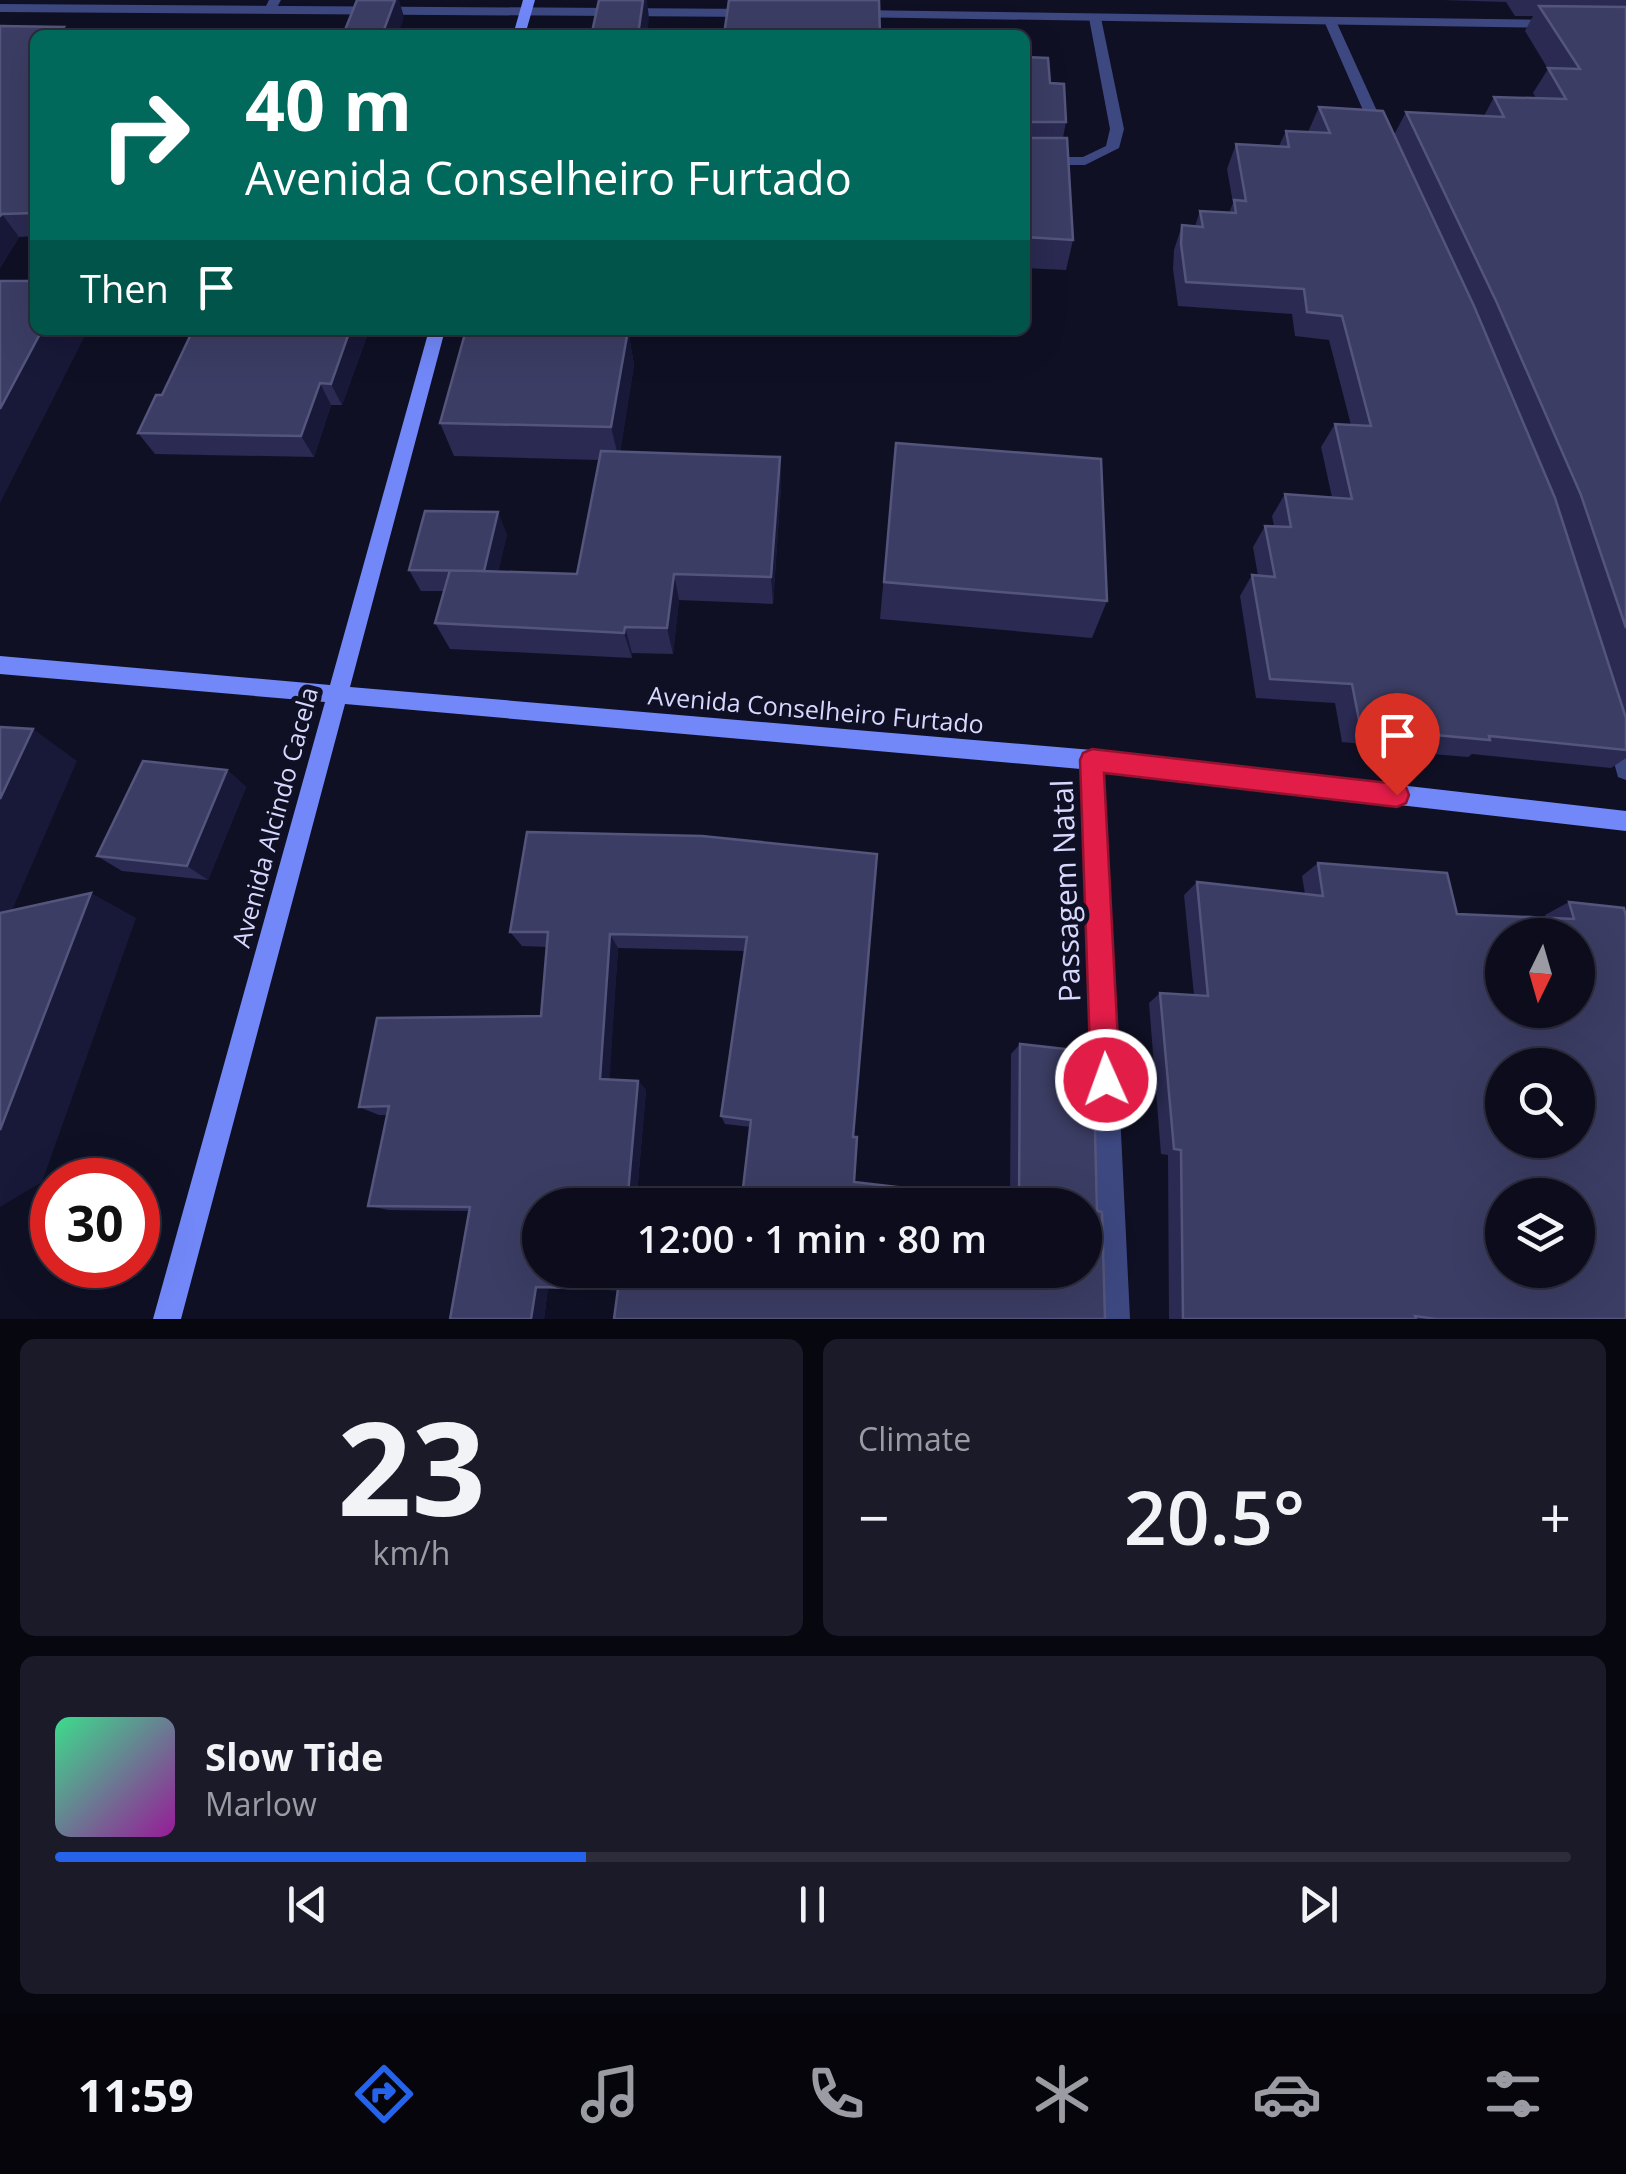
<!DOCTYPE html>
<meta charset="utf-8">
<style>
:root{--surface:#0c0c1c;--page:#1a1a29;--text:#f1f3f6;--muted:#9a9ba3;--line:#2c2c3b;--accent:#2563eb}
body{margin:0;font-family:"Open Sans",sans-serif;background:var(--page);color:var(--text);height:100vh;display:flex;flex-direction:column;font-size:38px;white-space:nowrap}
*{box-sizing:border-box;margin:0}
p{font-size:32px;color:var(--muted)}
.icon{flex:none;width:55px;height:55px;fill:none;stroke:currentColor;stroke-width:2;stroke-linecap:round;stroke-linejoin:round}
.map{position:relative;height:1319px;overflow:hidden}
.side{display:flex;flex-direction:column;gap:20px;padding:20px;background:#07070f;flex:1}
.side>*{flex:none}
.banner{position:absolute;left:30px;top:30px;width:1000px;height:305px;border-radius:15px;box-shadow:0 10px 40px #0002,0 0 0 2px var(--line);background:#00695c;color:#fff;overflow:hidden}
.needle{width:65px;rotate:185deg}
.controls{position:absolute;left:1485px;top:918px;display:grid;gap:20px}
.controls a{display:grid;place-items:center;width:110px;height:110px;border-radius:50%;background:var(--surface);box-shadow:0 10px 40px #0002,0 0 0 2px var(--line);font-size:50px}
.speed{position:absolute;left:30px;top:1158px;display:flex;gap:20px;font-size:50px;font-weight:700;text-align:center}
.speed>*{display:grid;place-content:center;width:130px;height:130px;border-radius:50%;background:var(--surface);box-shadow:0 10px 40px #0002,0 0 0 2px var(--line);line-height:1}
.speed .limit{border:15px solid #d22;background:#fff;color:#111}
.pin{position:absolute;display:grid;place-items:center;width:85px;height:85px;color:#fff;margin:-102px -42px;border-radius:50% 50% 50% 0;rotate:-45deg;box-shadow:0 0 10px #0007}
.pin .icon{rotate:45deg}
.me{position:absolute;width:110px;margin:-55px;rotate:358deg;stroke-linejoin:round;filter:drop-shadow(0 0 8px #0008)}
.turn{display:flex;align-items:center;gap:35px;height:210px;padding:0 50px;font-size:45px}
.turn .icon{width:130px;height:130px;stroke-width:2.5}
.turn b{display:block;font-size:70px;line-height:85px}
.then{display:flex;align-items:center;height:95px;padding:0 50px;background:#0003;gap:20px;font-size:38px}
.big{font-size:75px;font-weight:600;line-height:1.1}
.side .widget{flex:1;display:flex;flex-direction:column;justify-content:center;gap:15px;min-width:0;padding:0 35px;border-radius:15px;background:var(--page)}
.side .dial{align-items:center;gap:0}
.dial b{font-size:130px;line-height:1}
.song{display:flex;align-items:center;gap:30px}
.cover{width:120px;height:120px;border-radius:15px;background:linear-gradient(135deg,hsl(150 70% 55%),hsl(300 70% 35%))}
.played{height:10px;border-radius:5px;background:linear-gradient(90deg,var(--accent) 35%,var(--line) 35%)}
.keys{display:flex;justify-content:space-around;direction:ltr}
.heat{display:flex;justify-content:space-between;align-items:center;font-size:55px;direction:ltr}
.side .tiles{flex:1;display:grid;gap:20px;grid-template-columns:1fr 1fr}
.widget:last-child{grid-column:span 2}
.trip{position:absolute;left:522px;top:1188px;width:580px;height:100px;border-radius:50px;background:var(--surface);box-shadow:0 10px 40px #0002,0 0 0 2px var(--line);font-weight:600;line-height:100px;text-align:center}
.tab-bar{display:flex;height:160px;justify-content:space-around;align-items:center;background:#05050b;color:var(--muted)}
.tab-bar .icon{width:70px;height:70px}
.tab-bar .selected{color:var(--accent)}
.tab-bar b{font-size:45px;color:var(--text)}
.map>svg:first-child{display:block}
.lines{fill:none;stroke-linecap:round;stroke-linejoin:round}
.service{fill:#3d4881;fill-rule:evenodd}
.minor{fill:#3d4881;fill-rule:evenodd}
.tertiary{fill:#3d4881;fill-rule:evenodd}
.secondary{fill:#7288f8;fill-rule:evenodd}
.wall{fill:#2a2a52;fill-rule:evenodd}
.shaded-wall{fill:#181838}
.building{fill:#3c3d64;stroke:#54557c;stroke-width:2.5;fill-rule:evenodd}
.route{fill:#e11d48;stroke:#92132f;stroke-width:2.5}
.labels{text-anchor:middle;dominant-baseline:central;stroke-width:10;stroke-linejoin:round;paint-order:stroke}
.street-label{font-size:25px;fill:#d6d9fd;stroke:#101025}
.near-street-label{font-size:30px;fill:#d6d9fd;stroke:#101025}
</style>
<div class="map">
<svg width="1626" height="1319" viewBox="0 0 1626 1319">
<rect width="100%" height="100%" fill="#101025"/>
<g class="lines">
<!-- service -->
<g class="service">
<path d="M269,0H281L274,13L264,10Z"/>
<path d="M1095,14L1101,18L1124,129L1119,148L1085,165H1025V157H1083L1106,146L1110,129L1089,18Z"/>
</g>
<!-- minor -->
<g class="minor">
<path d="M1330,17L1336,21L1387,133L1385,136L1373,133L1324,21Z"/>
<path d="M1617,728L1626,734V780L1618,777L1607,737L1610,730Z"/>
<path d="M1092,750L1099,753L1103,760L1130,1319H1102L1081,760L1085,753Z"/>
</g>
<!-- tertiary -->
<g class="tertiary">
<path d="M0,4L754,9L760,13L754,17L0,12Z"/>
<path d="M853,10L1554,20L1560,24L1554,28L849,17V11Z"/>
</g>
<!-- secondary -->
<g class="secondary">
<path d="M523,0H535L525,35H513Z"/>
<path d="M429,330H445L350,687L1092,750L1626,811V831L1092,770L345,704L181,1319H153L325,702L0,674V656L330,685Z"/>
</g>
</g>
<!-- wall -->
<g class="wall">
<path d="M1443,0H1626V758L1611,768L1472,754L1468,757L1384,750V746L1342,742L1335,703L1256,698L1240,596L1252,575L1258,576L1253,547L1265,526H1274L1272,516L1285,494L1332,497L1321,447L1335,424L1351,425L1329,340L1295,336L1292,314L1178,306L1173,269L1174,250L1182,225L1195,226L1200,211L1229,213L1233,203L1227,169L1236,144L1279,146L1286,131L1308,132L1319,107L1394,135L1406,112L1484,116L1494,97L1536,98L1533,93L1548,69L1525,31L1533,16H1515L1506,2Z"/>
<path d="M0,26L35,35V236L19,237L0,268Z"/>
<path d="M1025,57L1050,83L1066,122L1063,138L1073,240L1066,270L1025,268Z"/>
<path d="M193,330H378L377,333H368L342,405H331L314,457L155,454L138,433L162,395Z"/>
<path d="M628,330L634,365L620,452L780,457L781,486L773,604L679,600L673,654L632,653V658L450,649L435,623L444,591H421L409,570L507,534L498,572L577,574L599,460L454,456L440,423Z"/>
<path d="M896,443L1107,601L1092,638L880,619Z"/>
<path d="M227,770L246,787L208,880L122,871L97,856Z"/>
<path d="M527,832L702,836L877,854L853,1137H857L854,1182L1010,1200L1011,1054L1020,1044L1093,1052L1097,1211L1102,1212L1105,1319H614L618,1290L548,1288L544,1319H450L469,1211L389,1210L368,1206L387,1115H379L359,1107L377,1018L541,1016L547,947L522,946L510,932ZM618,948L745,951L721,1116L725,1124L751,1127L741,1205H1085V1270H540V1205H636L646,1090L638,1081L609,1079Z"/>
<path d="M1318,863L1457,914L1546,918L1545,915L1569,902L1624,908L1626,1319H1169L1168,1155L1161,1154L1149,1003L1160,993L1194,995L1184,895L1197,882L1305,894L1302,876Z"/>
</g>
<!-- shaded-wall -->
<g class="shaded-wall">
<path d="M395,0H399L404,17L398,35H382Z"/>
<path d="M643,0H647L649,19L647,35H638Z"/>
<path d="M2,214L19,237L0,268V216Z"/>
<path d="M42,330H88L0,503V409Z"/>
<path d="M350,330H366L368,333L342,405L331,384Z"/>
<path d="M628,330L634,365L619,460L611,427Z"/>
<path d="M320,383L331,405L314,457L301,436Z"/>
<path d="M780,457L781,486L773,604L771,577Z"/>
<path d="M498,512L507,534L494,592L484,571Z"/>
<path d="M674,574L679,600L673,654L667,628Z"/>
<path d="M625,627L632,653V658L624,633Z"/>
<path d="M33,729L77,761L0,938V799Z"/>
<path d="M227,770L246,787L208,880L187,866Z"/>
<path d="M91,893L136,918L42,1182L0,1207V1130Z"/>
<path d="M610,934L618,948L609,1088L600,1079Z"/>
<path d="M638,1081L646,1090L636,1205H627Z"/>
<path d="M536,1287L548,1288L544,1319H531Z"/>
</g>
<!-- building -->
<g class="building">
<path d="M357,0H395L382,35H343Z"/>
<path d="M599,0H643L638,35H561V32H592Z"/>
<path d="M729,0H879L880,35H724Z"/>
<path d="M1539,6L1626,7V628L1581,495L1497,303L1406,112L1504,117L1494,97L1566,99L1548,68L1580,69Z"/>
<path d="M0,26L64,27L59,35H35V213L2,214L0,216Z"/>
<path d="M1025,57L1048,58L1050,83L1064,84L1066,122H1031L1027,134L1031,138H1067L1073,240L1025,237Z"/>
<path d="M1319,107L1383,111L1474,306L1555,498L1626,718V750L1489,736L1490,740L1403,732L1402,728L1360,725L1352,684L1270,679L1252,575L1275,577L1265,526L1291,527L1285,494L1352,499L1335,424L1371,426L1342,316L1307,312L1304,289L1186,282L1181,244L1182,225L1203,227L1200,211L1236,213L1234,200L1246,201L1236,144L1289,147L1286,131L1330,133Z"/>
<path d="M0,281H35V330H42L0,409Z"/>
<path d="M193,330H350L331,384L320,383L301,436L138,433L156,395H162Z"/>
<path d="M466,330H628L611,427L440,423Z"/>
<path d="M896,443L1101,459L1107,601L884,582Z"/>
<path d="M601,451L780,457L771,577L674,574L667,628L625,627L624,633L435,623L450,570L577,574Z"/>
<path d="M425,511L498,512L484,571L409,570Z"/>
<path d="M0,727L33,729L0,799Z"/>
<path d="M143,761L227,770L187,866L97,856Z"/>
<path d="M527,832L702,836L877,854L853,1137H857L854,1182L1019,1201L1020,1044L1093,1052L1097,1211L1102,1212L1105,1319H614L618,1289L536,1287L531,1319H450L470,1207L368,1206L389,1106L359,1107L377,1018L541,1016L548,932H510ZM610,934L747,937L721,1116L751,1120L741,1205H1085V1270H540V1205H627L638,1081L600,1079Z"/>
<path d="M1318,863L1447,873L1457,914L1574,919L1569,902L1624,908L1626,917V1319H1436L1415,1316L1416,1319H1183L1181,1150L1174,1149L1160,993L1208,996L1197,882L1323,896ZM1502,935H1578V1010H1502ZM1502,1065H1578V1140H1502ZM1502,1195H1578V1270H1502Z"/>
<path d="M91,893L0,1130V913Z"/>
</g>
<!-- route -->
<path class="route" d="M1092,749L1397,784L1406,787L1409,795L1406,803L1397,807L1104,773L1120,1080L1115,1089L1106,1094L1096,1089L1091,1080L1080,760L1083,753Z"/>
<g class="labels">
<!-- street labels -->
<g class="street-label">
<text transform="translate(816 709) rotate(5)">Avenida Conselheiro Furtado</text>
<text transform="translate(274 817) rotate(-75)">Avenida Alcindo Cacela</text>
</g>
<!-- near-street labels -->
<g class="near-street-label">
<text transform="translate(1065 891) rotate(-92)">Passagem Natal</text>
</g>
</g>
</svg>
<div class="controls">
<a><svg class="needle" viewBox="-14 -14 28 28"><path d="M0-13l5 13h-10z" fill="#e53935"/><path d="M0 13l5-13h-10z" fill="#9a9ba3"/></svg></a>
<a><svg class="icon" aria-label="search" viewBox="0 0 24 24"><circle cx="10" cy="10" r="6"/><path d="M15 15l6 6"/></svg></a>
<a><svg class="icon" aria-label="layers" viewBox="0 0 24 24"><path d="M12 4l9 5-9 5-9-5zM3 14l9 5 9-5"/></svg></a>
</div>
<div class="speed"><div class="limit">30</div></div>
<div class="pin" style="left:1397px;top:795px;background:#d93025"><svg class="icon" aria-label="arrive" viewBox="0 0 24 24"><path d="M6 21V4h12l-3 4 3 4H6"/></svg></div>
<svg class="me" style="left:1106px;top:1080px" viewBox="-20 -20 40 40"><circle r="17" fill="#e11d48" stroke="#fff" stroke-width="3"/><path d="M0-11L8 9 0 5-8 9z" fill="#fff"/></svg>
<div class="trip">12:00 · 1 min · 80 m</div>
<div class="banner">
<div class="turn"><svg class="icon" aria-label="right" viewBox="0 0 24 24"><path d="M7 20v-9h11M14 6l5 5-5 5"/></svg><div><b>40 m</b>Avenida Conselheiro Furtado</div></div>
<div class="then">Then<svg class="icon" aria-label="arrive" viewBox="0 0 24 24"><path d="M6 21V4h12l-3 4 3 4H6"/></svg></div>
</div>
</div>
<section class="side">
<div class="tiles">
<div class="widget dial"><b>23</b><p>km/h</p></div>
<div class="widget"><p>Climate</p>
<div class="heat"><a>−</a><b class="big">20.5°</b><a>+</a></div>
</div>
<div class="widget">
<div class="song"><i class="cover"></i><div><b>Slow Tide</b><p>Marlow</p></div></div>
<div class="played"></div>
<div class="keys"><svg class="icon" aria-label="previous" viewBox="0 0 24 24"><path d="M18 5L8 12l10 7zM5 5v14"/></svg><svg class="icon" aria-label="pause" viewBox="0 0 24 24"><path d="M8 5v14M16 5v14"/></svg><svg class="icon" aria-label="next" viewBox="0 0 24 24"><path d="M6 5l10 7-10 7zM19 5v14"/></svg></div>
</div>
</div>
</section>
<nav class="tab-bar">
<b>11:59</b>
<svg class="icon selected" aria-label="directions" viewBox="0 0 24 24"><path d="M12 3l9 9-9 9-9-9zM9 14v-3h6M13 9l2 2-2 2"/></svg>
<svg class="icon" aria-label="music" viewBox="0 0 24 24"><path d="M9 18V5l10-2v13"/><circle cx="6" cy="18" r="3"/><circle cx="16" cy="16" r="3"/></svg>
<svg class="icon" aria-label="phone" viewBox="0 0 24 24"><path d="M5 4h4l2 5-3 2q2 4 5 5l2-3 5 2v4C11 20 4 13 5 4z"/></svg>
<svg class="icon" aria-label="climate" viewBox="0 0 24 24"><path d="M12 3v18M4 7l16 10M4 17L20 7"/></svg>
<svg class="icon" aria-label="car" viewBox="0 0 24 24"><path d="M5 17H2v-5l4-1 3-4h7l3 4 3 1v5h-3M9 17h6M6 11h13"/><circle cx="7" cy="17" r="2"/><circle cx="17" cy="17" r="2"/></svg>
<svg class="icon" aria-label="filters" viewBox="0 0 24 24"><path d="M4 7h16M4 17h16"/><circle cx="9" cy="7" r="2"/><circle cx="15" cy="17" r="2"/></svg>
</nav>
